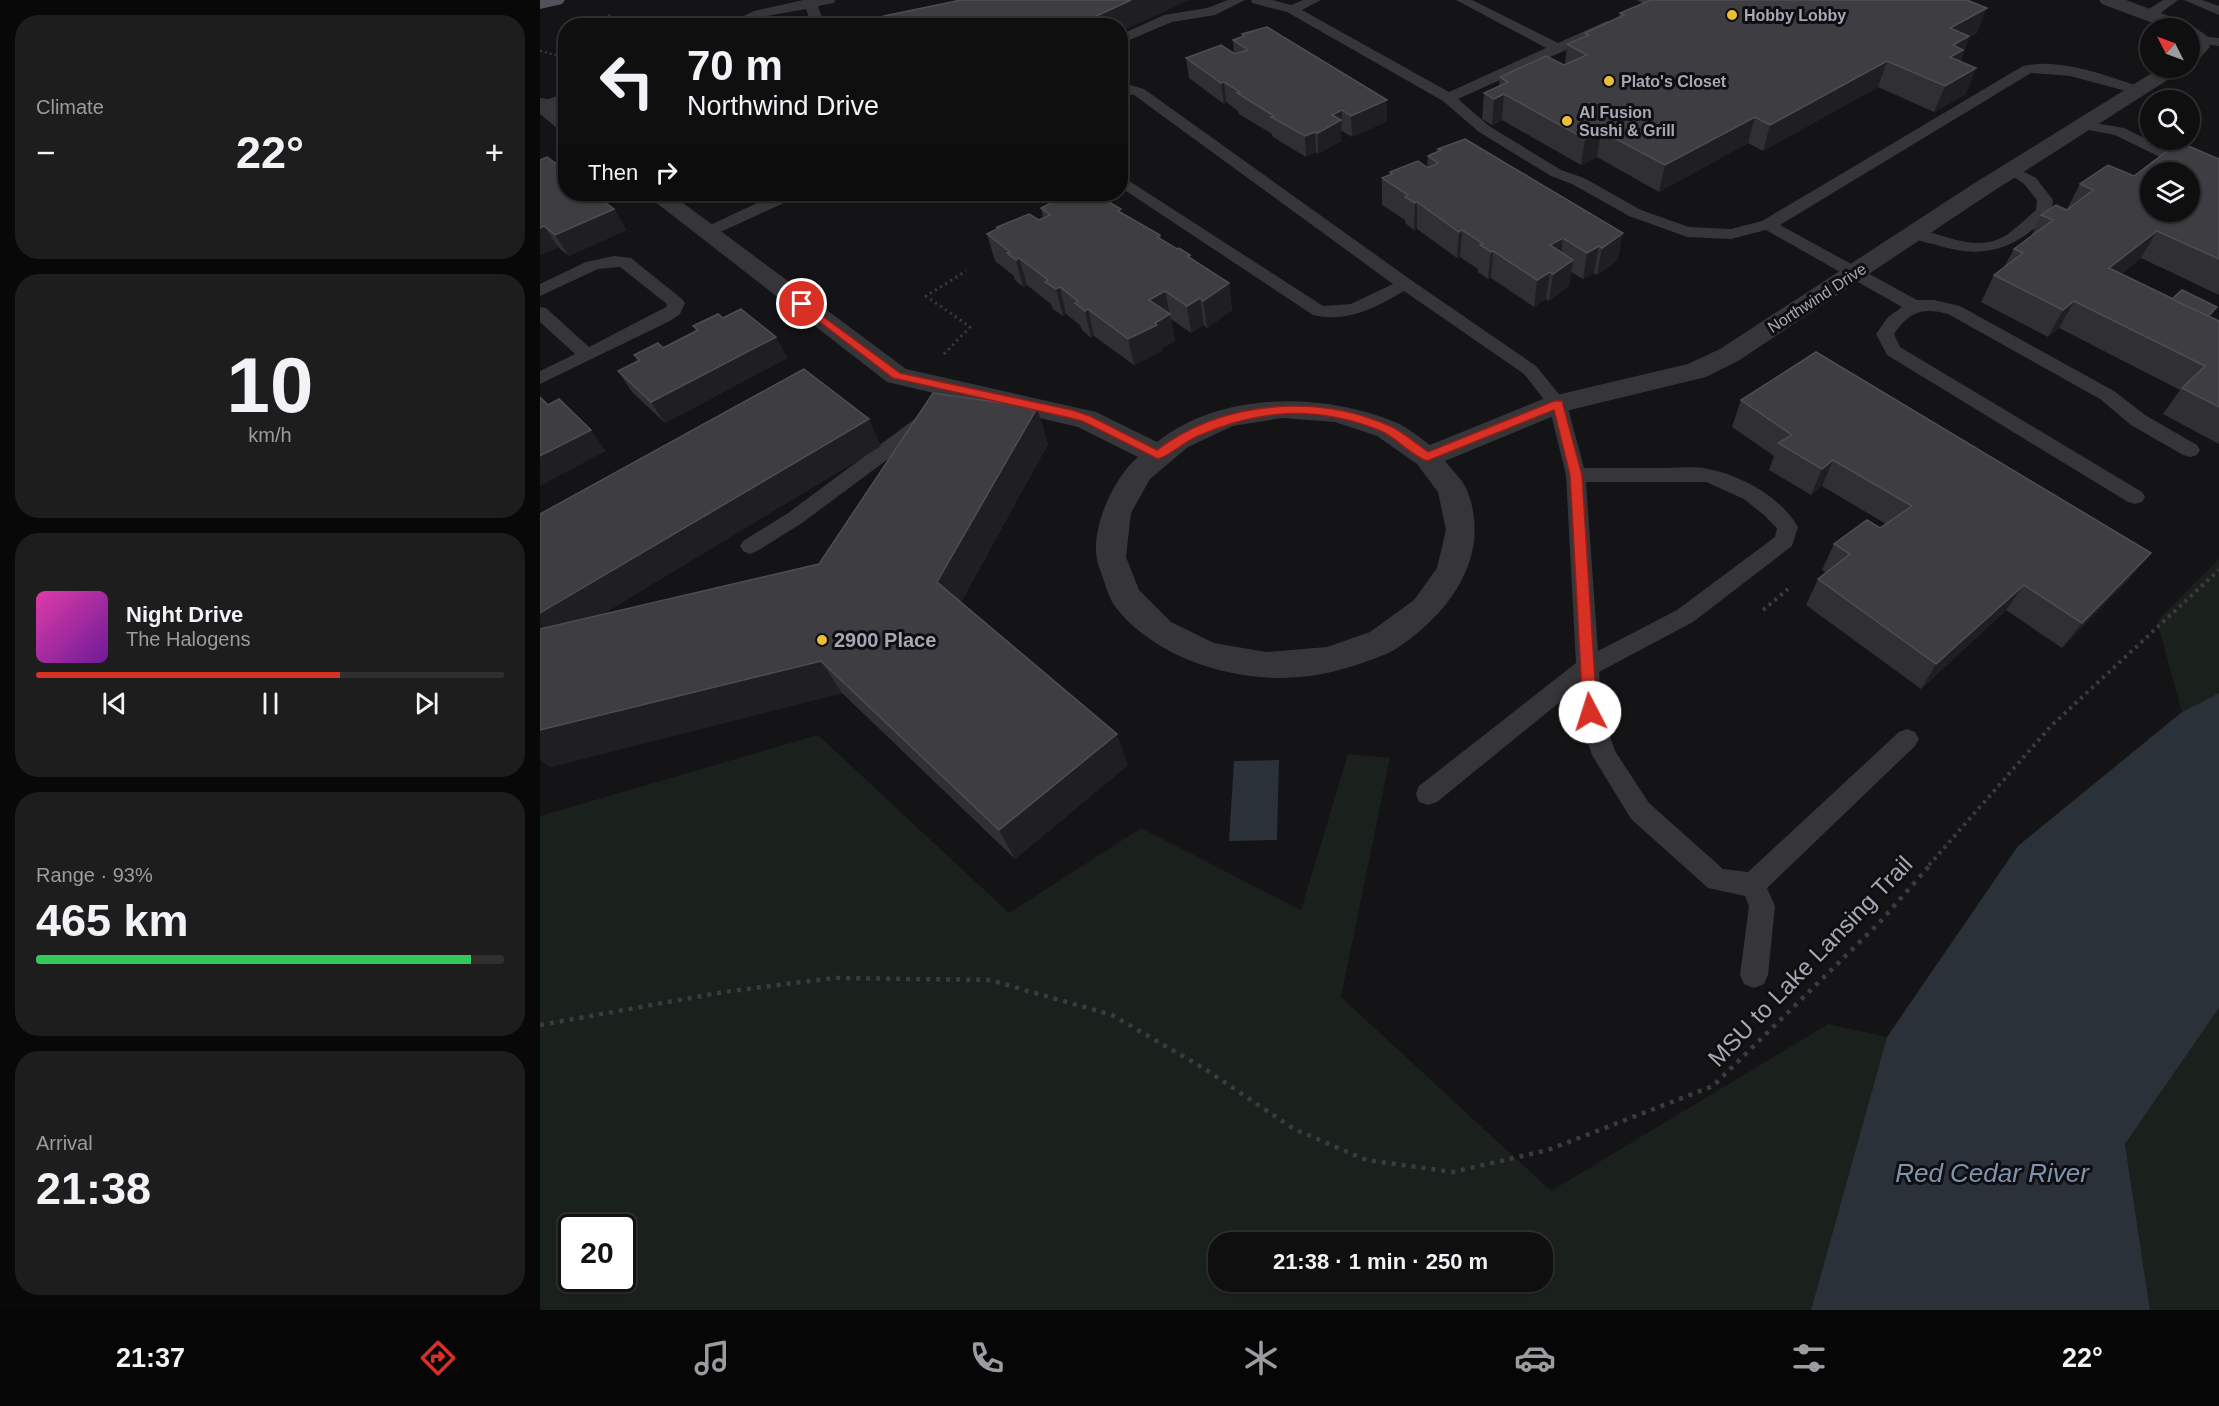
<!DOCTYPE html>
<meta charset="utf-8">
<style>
:root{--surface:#0f0f10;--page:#1d1d1e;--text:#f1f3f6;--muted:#9b9c9f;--line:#2f2f30;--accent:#d93025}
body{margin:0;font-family:Arial,sans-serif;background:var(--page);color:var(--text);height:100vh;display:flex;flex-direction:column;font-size:22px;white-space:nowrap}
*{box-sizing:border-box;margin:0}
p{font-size:20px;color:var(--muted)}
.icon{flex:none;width:33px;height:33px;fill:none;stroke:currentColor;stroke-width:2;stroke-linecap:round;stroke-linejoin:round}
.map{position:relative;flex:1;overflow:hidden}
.details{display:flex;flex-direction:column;gap:15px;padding:15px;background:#080809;width:540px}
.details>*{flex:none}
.hud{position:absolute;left:18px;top:18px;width:570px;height:183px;border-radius:24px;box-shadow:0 2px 4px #0004,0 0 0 2px var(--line);background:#0f0f10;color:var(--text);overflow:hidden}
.needle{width:39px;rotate:312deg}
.fabs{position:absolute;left:1600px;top:18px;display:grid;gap:12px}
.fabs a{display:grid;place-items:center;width:60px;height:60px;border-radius:50%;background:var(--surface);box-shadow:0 2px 4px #0004,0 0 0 2px var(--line);font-size:30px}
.speed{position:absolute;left:18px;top:1214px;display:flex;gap:12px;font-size:30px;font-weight:700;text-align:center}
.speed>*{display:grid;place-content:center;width:78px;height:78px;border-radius:50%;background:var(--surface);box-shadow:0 2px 4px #0004,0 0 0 2px var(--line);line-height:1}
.speed .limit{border:3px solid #111;border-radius:9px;background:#fff;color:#111}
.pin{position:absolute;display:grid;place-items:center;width:51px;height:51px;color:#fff;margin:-26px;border:3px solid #fff;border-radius:50%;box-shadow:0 2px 6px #0007}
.me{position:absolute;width:66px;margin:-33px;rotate:355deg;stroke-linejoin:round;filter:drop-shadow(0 0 4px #0008)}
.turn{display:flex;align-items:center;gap:21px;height:126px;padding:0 30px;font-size:27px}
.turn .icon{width:78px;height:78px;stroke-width:2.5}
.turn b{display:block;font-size:42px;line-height:51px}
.then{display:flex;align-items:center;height:57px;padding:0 30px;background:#0003;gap:12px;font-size:22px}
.big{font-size:45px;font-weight:700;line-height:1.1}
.details .widget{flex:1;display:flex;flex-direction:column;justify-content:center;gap:9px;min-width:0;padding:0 21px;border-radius:24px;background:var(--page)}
.details .dial{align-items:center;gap:0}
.dial b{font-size:78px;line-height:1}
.song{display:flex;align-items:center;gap:18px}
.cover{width:72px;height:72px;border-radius:9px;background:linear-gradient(135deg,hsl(320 70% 55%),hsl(280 70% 35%))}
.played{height:6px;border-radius:3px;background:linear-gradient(90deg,var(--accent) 65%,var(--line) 65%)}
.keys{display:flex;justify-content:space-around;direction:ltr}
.heat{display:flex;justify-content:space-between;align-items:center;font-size:33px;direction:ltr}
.charge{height:9px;border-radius:4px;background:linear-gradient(90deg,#34c759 93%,var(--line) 0)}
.trip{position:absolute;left:668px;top:1232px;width:345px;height:60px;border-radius:24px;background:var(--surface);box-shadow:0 2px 4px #0004,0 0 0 2px var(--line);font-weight:700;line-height:60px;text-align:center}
.tabs{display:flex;height:96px;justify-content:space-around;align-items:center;background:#060606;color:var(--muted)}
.tabs .icon{width:42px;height:42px}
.tabs .current{color:var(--accent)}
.tabs b{font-size:27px;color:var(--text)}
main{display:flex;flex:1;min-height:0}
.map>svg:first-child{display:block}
.green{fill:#1a201c;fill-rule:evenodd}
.water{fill:#2b3139}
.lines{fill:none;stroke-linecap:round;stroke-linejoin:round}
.path-far3{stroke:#3b3c41;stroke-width:2;stroke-dasharray:2 3;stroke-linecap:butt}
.path-far2{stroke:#3b3c41;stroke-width:3;stroke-dasharray:2 4;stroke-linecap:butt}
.path-far1{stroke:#3b3c41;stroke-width:4;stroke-dasharray:3 4.5;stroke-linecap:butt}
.path{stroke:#3b3c41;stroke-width:4.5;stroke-dasharray:4 6;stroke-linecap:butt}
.service{fill:#35353a;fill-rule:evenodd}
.minor{fill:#35353a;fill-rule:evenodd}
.primary{fill:#515259;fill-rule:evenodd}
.wall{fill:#303034}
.shaded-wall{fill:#1f1f22}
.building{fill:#3d3d42;stroke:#4d4e54;stroke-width:1.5;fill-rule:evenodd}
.route{fill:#d93025;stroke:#8d1f18;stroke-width:1.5}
.poi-dot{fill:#eabf37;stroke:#0f0f11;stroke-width:2}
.labels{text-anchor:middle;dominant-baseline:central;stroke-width:6;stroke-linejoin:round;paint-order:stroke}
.far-poi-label{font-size:16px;font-weight:bold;fill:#a6a9b5;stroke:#0f0f11;text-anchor:start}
.far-street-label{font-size:16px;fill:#a6a9b5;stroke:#0f0f11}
.poi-label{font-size:20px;font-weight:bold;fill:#a6a9b5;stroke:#0f0f11;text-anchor:start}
.near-street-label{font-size:24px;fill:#a6a9b5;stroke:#0f0f11}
.near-water-label{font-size:26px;font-style:italic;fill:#7e94af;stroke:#0f0f11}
</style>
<main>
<section class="details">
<div class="widget"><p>Climate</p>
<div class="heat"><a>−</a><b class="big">22°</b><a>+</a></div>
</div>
<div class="widget dial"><b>10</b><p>km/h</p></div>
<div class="widget">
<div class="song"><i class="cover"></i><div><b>Night Drive</b><p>The Halogens</p></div></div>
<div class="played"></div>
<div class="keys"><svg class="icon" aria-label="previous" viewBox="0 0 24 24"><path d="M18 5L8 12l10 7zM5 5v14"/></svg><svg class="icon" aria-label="pause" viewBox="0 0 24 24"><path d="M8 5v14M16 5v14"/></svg><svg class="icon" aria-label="next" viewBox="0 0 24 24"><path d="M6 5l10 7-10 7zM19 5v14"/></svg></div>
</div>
<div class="widget"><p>Range · 93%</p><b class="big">465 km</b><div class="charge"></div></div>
<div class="widget"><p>Arrival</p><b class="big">21:38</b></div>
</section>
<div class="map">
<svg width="1679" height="1310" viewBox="0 0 1679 1310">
<rect width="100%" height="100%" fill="#141416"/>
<!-- green -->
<g class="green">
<path d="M1679,559V693L1642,712L1617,621Z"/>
<path d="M278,735L469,913L601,828L761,910L808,754L850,758L801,997L1011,1191L1288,1024L1347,1037L1271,1310H0V816ZM32,1227H82V1278H32ZM678,1242H1002V1281H678Z"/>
<path d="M1679,1008V1310H1610L1585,1144Z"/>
</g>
<!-- water -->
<g class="water">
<path d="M1679,693V1008L1585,1144L1610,1310H1271L1347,1037L1478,846L1642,712Z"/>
<path d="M739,760L737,840L689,841L694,761Z"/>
</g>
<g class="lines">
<!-- path-far3 -->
<g class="path-far3">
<path d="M66,26L70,13"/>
<path d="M0,51L15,55L26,50"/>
</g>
<!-- path-far2 -->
<path class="path-far2" d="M404,354L430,327L386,296L426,271"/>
<!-- path-far1 -->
<g class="path-far1">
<path d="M1223,610L1248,589"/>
<path d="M1389,865L1511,726L1679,570"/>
</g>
<!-- path -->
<path class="path" d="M0,1025L184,992L294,978L450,980L572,1015L665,1069L754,1129L826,1160L913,1172L1008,1150L1173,1086L1338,924L1391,864"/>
<!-- service -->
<g class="service">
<path d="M263,0H295L294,3L278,6L285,26H272L266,9L222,17L201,26H182L214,11Z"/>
<path d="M688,0H705L675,15L632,22L580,44V35L624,15L667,8Z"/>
<path d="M711,0H732L751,5L763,0H781L762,10L909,92L1006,48L916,0H932L1018,43L1067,21H1077L1079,24L1077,27L918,99L949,126L1021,170L1044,178L1101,210L1149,227L1191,229L1222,221L1483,66C1521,57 1566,76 1602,87L1604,90L1597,94L1530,76L1491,73L1240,225L1377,300H1394L1420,306L1574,391L1605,415L1657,445L1660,450L1657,455L1650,457L1643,455L1591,425L1560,399L1408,314C1382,307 1369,312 1354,334L1360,347L1602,492L1605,497L1602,502L1595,504L1588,502L1347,355L1336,334L1348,317L1362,307L1226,230L1191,239L1147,237L1089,216L1032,184L1011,176L939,132L903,101L747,12L712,3Z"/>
<path d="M1097,0H1133L1115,10Z"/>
<path d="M1623,0H1638L1614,18H1604L1602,15L1604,12Z"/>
<path d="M1644,0H1662L1679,6V15Z"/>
<path d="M1660,36L1679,38V46L1655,43L1653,40Z"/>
<path d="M590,85L604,89L871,280L996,366L1027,404L1044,468C1072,468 1099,468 1127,468C1140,468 1155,466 1168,469C1201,475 1241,497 1258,527L1252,546L1153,622L1059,672L1062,712L1075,751L1109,803L1183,869L1208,872L1359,732L1367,729L1375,732L1379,739L1375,746L1227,888L1235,906L1228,975L1224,984L1214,988L1204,984L1200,975L1209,906L1205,896L1168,888L1091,819L1052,755L1038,712L1037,688L897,802L888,805L879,802L876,794L879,786L1036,663L1026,475L1009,406L984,374L864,291C836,308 806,323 773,315L580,187V175L783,306L811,304L853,284L594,95L580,94V86ZM1046,482H1166L1204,499L1224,515L1237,528L1235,537L1137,610L1058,651Z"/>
<path d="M26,93V102L0,110V102Z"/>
<path d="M1543,121L1584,128L1679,175V186L1575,135L1538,128L1536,125Z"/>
<path d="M1471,165L1496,178L1513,200C1512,214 1507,217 1497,226C1464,255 1434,257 1393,244C1384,242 1373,240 1368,233L1376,228C1404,235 1435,252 1463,237C1475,230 1485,219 1496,210L1497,200L1484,184L1463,170L1466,167Z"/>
<path d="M209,194H227L232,197L239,194H259L257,197L174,235H162L160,232L162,229L219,202Z"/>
<path d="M74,256L91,258L142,299L145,303L140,314L130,321L0,384V371L35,354L0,322V307L6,308L49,347L126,307L127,304L80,267L58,269L0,296V284L46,262Z"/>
<path d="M387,411L394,412L397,417L390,428L262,523L217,551L210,554L203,551L200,546L203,541L248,513L376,418L380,412Z"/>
</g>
<!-- minor -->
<g class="minor">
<path d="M1559,0H1586L1650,24L1667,36L1670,47L1657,61L1650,63V28H1626L1562,4Z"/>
<path d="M1620,68H1643L1640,72L1449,194L1198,361L1166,377L1026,411L905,461C912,470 922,479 927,490C953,556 909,614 856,649C843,657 803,670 787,673C736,684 679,676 633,653C611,641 589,626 574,605C567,594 564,579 559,567C547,534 573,478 598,457L538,427L347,382L105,194H131L366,369L556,412L617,442C680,391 783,392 855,422C867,427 879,437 890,445L1008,397L1148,364L1180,349L1433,184ZM742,418L795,422L837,436L877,464L898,492L906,530L897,568L874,600L830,632L787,647L726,652L674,643L631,622L599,590L586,557L591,513L610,479L648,447L693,426Z"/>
<path d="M0,98L8,99L26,113V130L18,129L0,114Z"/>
</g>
<!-- primary -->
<path class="primary" d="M0,0H25L22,4L0,9Z"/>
</g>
<!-- wall -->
<g class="wall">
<path d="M1080,13L1437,33L1429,37L1420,61L1426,94L1394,112L1338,87L1223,151L1208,143L1119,192L1057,157L1041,165L962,120L952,125L942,119L944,93L959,86L960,77L1025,65L1027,44L1045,37V33L1079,18Z"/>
<path d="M702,34L847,121L812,137L802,131H801V141L778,154L776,152L766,157L733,137L732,134L699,114L698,111L686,102L684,104L649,78L646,58L694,54L693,40L702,36Z"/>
<path d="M925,139L1078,260L1057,275L1054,273L1043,279L1031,272L1029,286L1009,301L1006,299L994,307L951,278L948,279L938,272V269L920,257L917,258L877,229L874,230L865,223V220L842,205V178L850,175V172L887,167L888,156L898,152V149Z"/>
<path d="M1679,159V295L1601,258L1581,274L1632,299L1672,315L1670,317L1679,321V444L1623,414L1640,390L1519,328L1508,337L1441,302L1454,275L1464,267L1474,249L1491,236L1501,215L1527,209L1540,184L1594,176Z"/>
<path d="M0,160L74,209L86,230L29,256L18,247L0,255Z"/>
<path d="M501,208L582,213L620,235L621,239L637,249L650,255V258L689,283L692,310L667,328L664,325L651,333L631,319L635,341L621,349L622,351L594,365L554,336L551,338L542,330L540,325L526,314L523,316L513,309L511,304L487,285L483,287L475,280L474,276L455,261L447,234L458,229L457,227L499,220L503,218Z"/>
<path d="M183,318L236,337L247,358L125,423L92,392L78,371L98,361L94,355L123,348L156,331L153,326Z"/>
<path d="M1201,400L1590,578L1522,648L1466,610L1381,689L1266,605L1278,579L1286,573L1282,570L1294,544L1340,528L1346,524L1282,486L1271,495L1229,470L1234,456L1192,427Z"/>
<path d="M497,408L508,444L421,602L588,765L475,859L302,693L10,767L0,759V514L341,446L61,615L279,564Z"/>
</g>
<!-- shaded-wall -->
<g class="shaded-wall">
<path d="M591,0H650L580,32V26H535Z"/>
<path d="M1447,8L1437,33L1429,37L1419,61L1400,82L1410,28Z"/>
<path d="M1347,61L1338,87L1223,151L1230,125Z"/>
<path d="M1436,68L1426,94L1394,112L1405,86Z"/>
<path d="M684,82L686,102L684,104L681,83Z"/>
<path d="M964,94L962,120L952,125L954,99Z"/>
<path d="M847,100V121L812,137L811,116Z"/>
<path d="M802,110L801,141L778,154V133L792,115Z"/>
<path d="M1215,117L1208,143L1119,192L1125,165Z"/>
<path d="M1061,131L1057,157L1041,165L1045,139Z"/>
<path d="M775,132L776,152L766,157L765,136Z"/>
<path d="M877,202V229L874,230L875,203Z"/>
<path d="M74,209L86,230L29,256L15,235Z"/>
<path d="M4,226L18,247L0,255V228Z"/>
<path d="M922,230L920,257L917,258L919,232Z"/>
<path d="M1617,231L1601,258L1554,295L1569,268Z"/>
<path d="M1083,233L1078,260L1057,275L1062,248Z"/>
<path d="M1023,238L1020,265L1010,245Z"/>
<path d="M1059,246L1054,273L1043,279L1047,253Z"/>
<path d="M953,251L951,278L948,279L951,252Z"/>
<path d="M479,258L487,285L483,287L476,260Z"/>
<path d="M1033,260L1029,286L1009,301L1013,274Z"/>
<path d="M1010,272L1006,299L994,307L997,280Z"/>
<path d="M689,283L692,310L667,328L663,301Z"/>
<path d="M520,287L526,314L523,316L516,289Z"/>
<path d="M625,291L635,341L621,349L622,351L594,365L588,339L609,300Z"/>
<path d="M660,298L664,325L651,333L647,306Z"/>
<path d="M1534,301L1519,328L1508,337L1523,310Z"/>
<path d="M1677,307L1672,315L1661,324L1666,317Z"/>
<path d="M548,309L554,336L551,338L545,311Z"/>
<path d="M236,337L247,358L125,423L111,402Z"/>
<path d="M497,408L508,444L413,616L397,582Z"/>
<path d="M329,419L341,446L0,652V613Z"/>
<path d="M51,430L66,451L0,486V456Z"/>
<path d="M1293,460L1282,486L1271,495L1282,469Z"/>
<path d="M1611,553L1590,578L1522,648L1542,623Z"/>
<path d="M1484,585L1466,610L1381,689L1396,664Z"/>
<path d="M281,661L302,693L10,767L0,759V730Z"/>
<path d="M577,734L588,765L475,859L459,830Z"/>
</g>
<!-- building -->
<g class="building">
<path d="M421,0H591L535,26H320L344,16Z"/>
<path d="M1111,0H1427L1447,8L1410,28L1429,36L1413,45L1423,50L1410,57L1436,68L1405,86L1347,61L1230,125L1215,117L1125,165L1061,131L1045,139L964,94L954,99L944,93L968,82L960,77L1006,56L1024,65L1047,55L1027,44L1049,35L1045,33L1084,15L1080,13Z"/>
<path d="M727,27L847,100L811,116L802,110L792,115L801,120L778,133L775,132L765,136L731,117L734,116L697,93L700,92L684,82L681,83L646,58L681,45L695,54L708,50L693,40L704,36L702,34Z"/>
<path d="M925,139L1083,233L1062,248L1059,246L1047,253L1023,238L1010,245L1033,260L1013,274L1010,272L997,280L953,251L951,252L940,245L943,244L922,230L919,232L877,202L875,203L865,197L868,195L842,178L852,174L850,172L878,161L888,168L898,163L888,156L901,150L898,149Z"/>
<path d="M1639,142L1679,159V259L1617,231L1569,268L1679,321V407L1642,388L1665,366L1534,301L1523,310L1454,275L1483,253L1474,249L1513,220L1501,215L1516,205L1527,210L1553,190L1540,184L1568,165L1594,176ZM1611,172H1650V212H1611Z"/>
<path d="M7,157L26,171V194H54L74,209L15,235L4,226L0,228V160Z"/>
<path d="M527,194H555L581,209L578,211L620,235L617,237L637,249L639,248L650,255L647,256L689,283L663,301L660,298L647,306L625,291L609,300L630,314L615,323L617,325L588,339L548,309L545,311L535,303L538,301L520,287L516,289L505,282L508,280L479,258L476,260L467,253L470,252L447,234L459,228L457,227L489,214L499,220L510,215L501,208Z"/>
<path d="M1642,290L1677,307L1668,316L1632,299Z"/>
<path d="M201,309L236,337L111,402L78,371L100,360L94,355L118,343L123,348L158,330L153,326L178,314L183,318Z"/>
<path d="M1276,352L1611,553L1542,623L1484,585L1396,664L1278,579L1310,554L1294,544L1327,520L1340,528L1372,506L1293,460L1282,469L1238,443L1252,435L1201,400Z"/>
<path d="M264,369L329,419L0,613V514Z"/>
<path d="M393,393L497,408L397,582L577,734L459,830L281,661L0,730V629L279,564Z"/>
<path d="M0,397L8,405L19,399L51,430L0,456Z"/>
</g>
<!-- route -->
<path class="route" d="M262,301L360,373L532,410L550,416L617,450C682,401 776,393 850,426C863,432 876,443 888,452L1014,401H1022L1042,475L1057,712L1055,716H1045L1043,712L1030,475L1014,410L887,461C870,455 857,438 841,431C777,405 719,409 658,436C644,442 629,456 618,459L542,421L526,417L353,378L259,306V302Z"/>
<!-- markers -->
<g class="poi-dot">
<circle cx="1192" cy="15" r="6"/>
<circle cx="1069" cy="81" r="6"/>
<circle cx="1027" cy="121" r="6"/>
<circle cx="282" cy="640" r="6"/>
</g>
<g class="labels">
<!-- far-poi labels -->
<g class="far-poi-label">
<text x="1204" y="15">Hobby Lobby</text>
<text x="1081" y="81">Plato's Closet</text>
<text x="1039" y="112">AI Fusion<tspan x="1039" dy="18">Sushi &amp; Grill</tspan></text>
</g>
<!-- far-street labels -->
<g class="far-street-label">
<text transform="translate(1277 298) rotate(-33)">Northwind Drive</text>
</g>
<!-- poi labels -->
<g class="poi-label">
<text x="294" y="640">2900 Place</text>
</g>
<!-- near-street labels -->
<g class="near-street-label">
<text transform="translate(1270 961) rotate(-46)">MSU to Lake Lansing Trail</text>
</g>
<!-- near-water labels -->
<g class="near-water-label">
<text x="1452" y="1173">Red Cedar River</text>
</g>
</g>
</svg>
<div class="fabs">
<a><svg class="needle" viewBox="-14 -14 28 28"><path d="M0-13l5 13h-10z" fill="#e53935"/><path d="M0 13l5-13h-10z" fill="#9b9c9f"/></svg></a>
<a><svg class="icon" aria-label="search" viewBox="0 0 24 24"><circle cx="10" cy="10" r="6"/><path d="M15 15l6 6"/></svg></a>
<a><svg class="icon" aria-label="layers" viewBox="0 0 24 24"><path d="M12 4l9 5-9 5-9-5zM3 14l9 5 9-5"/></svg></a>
</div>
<div class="speed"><div class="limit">20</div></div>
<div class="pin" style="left:262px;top:304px;background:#d93025"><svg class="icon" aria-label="arrive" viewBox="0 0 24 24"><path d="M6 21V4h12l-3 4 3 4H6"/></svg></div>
<svg class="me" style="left:1050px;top:712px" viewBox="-20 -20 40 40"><circle r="19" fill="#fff"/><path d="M0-13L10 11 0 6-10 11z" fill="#d93025"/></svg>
<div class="trip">21:38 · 1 min · 250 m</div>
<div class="hud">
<div class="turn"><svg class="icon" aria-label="left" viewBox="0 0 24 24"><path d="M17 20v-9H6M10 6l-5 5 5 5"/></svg><div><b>70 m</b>Northwind Drive</div></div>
<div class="then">Then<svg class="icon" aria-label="right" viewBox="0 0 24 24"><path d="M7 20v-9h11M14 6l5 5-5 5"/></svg></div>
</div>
</div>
</main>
<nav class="tabs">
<b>21:37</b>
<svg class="icon current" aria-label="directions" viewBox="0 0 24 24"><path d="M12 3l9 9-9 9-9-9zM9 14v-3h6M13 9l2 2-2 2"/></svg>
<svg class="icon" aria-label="music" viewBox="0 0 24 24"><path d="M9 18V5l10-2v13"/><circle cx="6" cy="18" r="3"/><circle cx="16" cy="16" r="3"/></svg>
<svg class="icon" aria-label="phone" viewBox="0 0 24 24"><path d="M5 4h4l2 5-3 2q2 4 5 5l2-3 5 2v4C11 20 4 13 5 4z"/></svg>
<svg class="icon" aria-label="climate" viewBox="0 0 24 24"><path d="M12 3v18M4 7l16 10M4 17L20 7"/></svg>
<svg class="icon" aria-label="car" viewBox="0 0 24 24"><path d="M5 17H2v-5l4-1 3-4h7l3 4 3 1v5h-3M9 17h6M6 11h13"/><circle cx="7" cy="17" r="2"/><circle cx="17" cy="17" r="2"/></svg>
<svg class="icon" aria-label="filters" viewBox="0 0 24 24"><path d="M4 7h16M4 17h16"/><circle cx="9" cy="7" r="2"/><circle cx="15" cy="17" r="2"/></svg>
<b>22°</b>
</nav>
